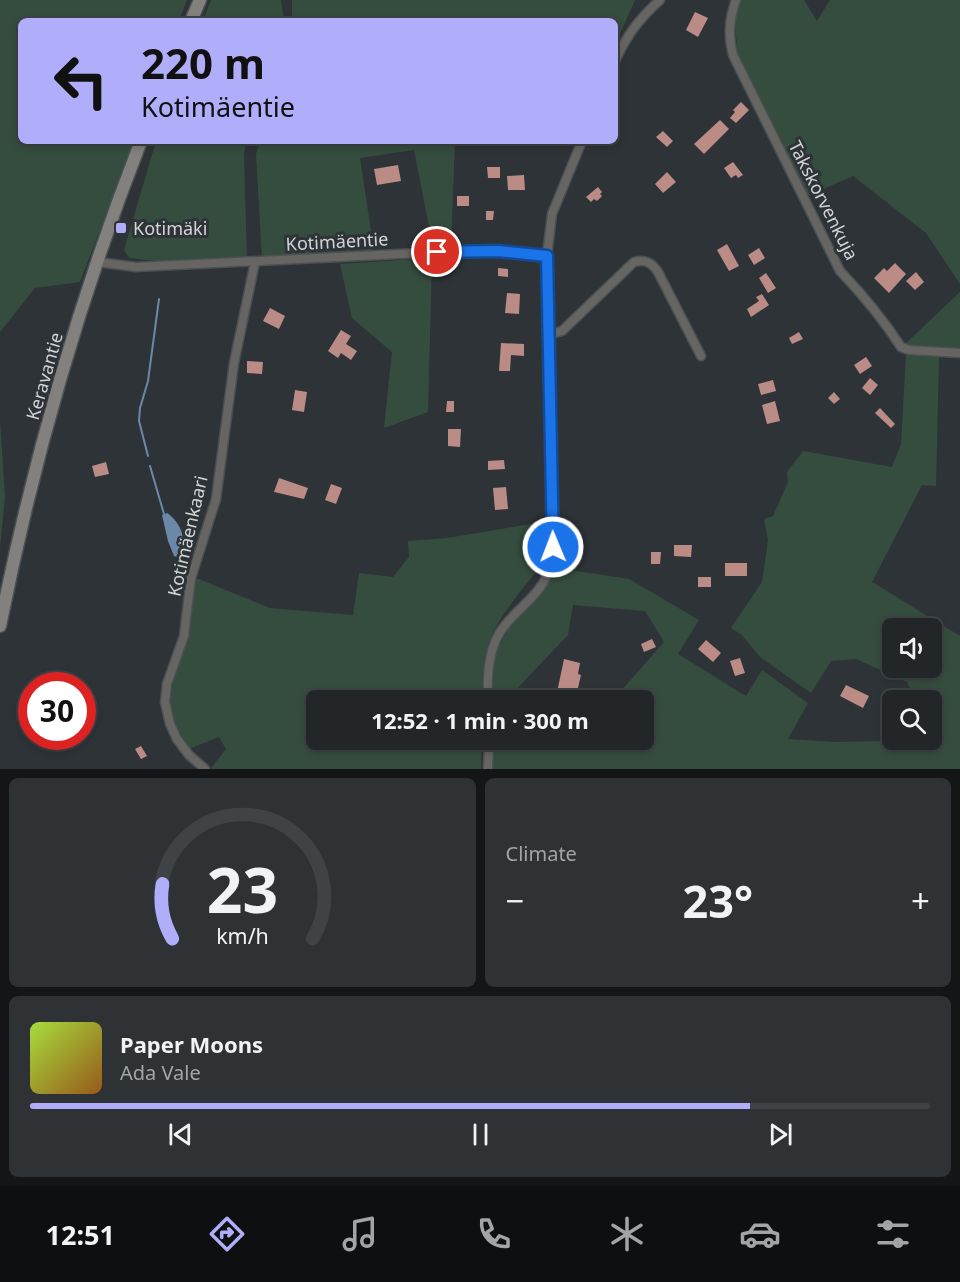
<!DOCTYPE html>
<meta charset="utf-8">
<style>
:root{--surface:#222629;--page:#2e3235;--text:#f1f3f6;--muted:#a2a5a8;--line:#3f4346;--accent:#b0aefa}
body{margin:0;font-family:"Noto Sans",sans-serif;background:var(--page);color:var(--text);height:100vh;display:flex;flex-direction:column;font-size:22px;white-space:nowrap}
*{box-sizing:border-box;margin:0}
p{font-size:20px;color:var(--muted)}
.icon{flex:none;width:33px;height:33px;fill:none;stroke:currentColor;stroke-width:2;stroke-linecap:round;stroke-linejoin:round}
.map{position:relative;height:769px;overflow:hidden}
.panel{display:flex;flex-direction:column;gap:9px;padding:9px;background:#131517;flex:1}
.panel>*{flex:none}
.banner{position:absolute;left:18px;top:18px;width:600px;height:126px;border-radius:9px;box-shadow:0 3px 9px #0003,0 0 0 2px var(--line);background:#b0aefa;color:#111;overflow:hidden}
.controls{position:absolute;left:882px;top:618px;display:grid;gap:12px}
.controls a{display:grid;place-items:center;width:60px;height:60px;border-radius:9px;background:var(--surface);box-shadow:0 3px 9px #0003,0 0 0 2px var(--line);font-size:30px}
.speed{position:absolute;left:18px;top:672px;display:flex;gap:12px;font-size:30px;font-weight:700;text-align:center}
.speed>*{display:grid;place-content:center;width:78px;height:78px;border-radius:50%;background:var(--surface);box-shadow:0 3px 9px #0003,0 0 0 2px var(--line);line-height:1}
.speed .limit{border:9px solid #d22;background:#fff;color:#111}
.pin{position:absolute;display:grid;place-items:center;width:51px;height:51px;color:#fff;margin:-26px;border:3px solid #fff;border-radius:50%;box-shadow:0 2px 6px #0007}
.me{position:absolute;width:66px;margin:-33px;rotate:359deg;stroke-linejoin:round;filter:drop-shadow(0 0 4px #0008)}
.turn{display:flex;align-items:center;gap:21px;height:126px;padding:0 24px;font-size:27px}
.turn .icon{width:78px;height:78px;stroke-width:2.5}
.turn b{display:block;font-size:42px;line-height:51px}
.big{font-size:45px;font-weight:700;line-height:1.1}
.panel .tile{flex:1;display:flex;flex-direction:column;justify-content:center;gap:9px;min-width:0;padding:0 21px;border-radius:9px;background:var(--page)}
.panel .dial{align-items:center;gap:0}
.dial svg{height:156px;overflow:visible;fill:none;stroke:var(--line);stroke-width:7;stroke-linecap:round;text-anchor:middle}
.dial text{fill:var(--text);stroke:none}
.song{display:flex;align-items:center;gap:18px}
.cover{width:72px;height:72px;border-radius:9px;background:linear-gradient(135deg,hsl(80 70% 55%),hsl(30 70% 35%))}
.played{height:6px;border-radius:3px;background:linear-gradient(90deg,var(--accent) 80%,var(--line) 80%)}
.keys{display:flex;justify-content:space-around;direction:ltr}
.heat{display:flex;justify-content:space-between;align-items:center;font-size:33px;direction:ltr}
.panel .tiles{flex:1;display:grid;gap:9px;grid-template-columns:1fr 1fr}
.tile:last-child{grid-column:span 2}
.trip{position:absolute;left:306px;top:690px;width:348px;height:60px;border-radius:9px;background:var(--surface);box-shadow:0 3px 9px #0003,0 0 0 2px var(--line);font-weight:700;line-height:60px;text-align:center}
.dock{display:flex;height:96px;justify-content:space-around;align-items:center;background:#0e0f10;color:var(--muted)}
.dock .icon{width:42px;height:42px}
.dock .selected{color:var(--accent)}
.dock b{font-size:27px;color:var(--text)}
.map>svg:first-child{display:block}
.green{fill:#354d3f;fill-rule:evenodd}
.water{fill:#6b88a8}
.lines{fill:none;stroke-linecap:round;stroke-linejoin:round}
.stream{stroke:#6b88a8;stroke-width:2}
.building{fill:#bb8b85}
.minor-casing{stroke:#4b5054;stroke-width:11}
.secondary-casing{stroke:#4b5054;stroke-width:15}
.minor{stroke:#666562;stroke-width:8}
.secondary{stroke:#83817d;stroke-width:12}
.route-casing{stroke:#114b97;stroke-width:15}
.route{stroke:#1a73e8;stroke-width:10}
.poi-dot{fill:#b0aefa;stroke:#2e3337;stroke-width:2}
.labels{text-anchor:middle;dominant-baseline:central;stroke-width:6;stroke-linejoin:round;paint-order:stroke}
.street-label{font-size:18px;fill:#d1d4d7;stroke:#2e3337}
.poi-label{font-size:18px;fill:#d1d4d7;stroke:#2e3337;text-anchor:start}
</style>
<div class="map">
<svg width="960" height="769" viewBox="0 0 960 769">
<rect width="100%" height="100%" fill="#2e3337"/>
<!-- green -->
<g class="green">
<path d="M0,0H187L179,21H21V141H134L80,282L35,288L0,332Z"/>
<path d="M211,0H281L284,21H203Z"/>
<path d="M292,0H635L615,45V21H292Z"/>
<path d="M741,0H804L817,21L830,0H960V284L926,233L853,176L807,196L738,55L734,17Z"/>
<path d="M156,141H247L244,154L247,260L174,263L129,258L124,250Z"/>
<path d="M260,141H455L451,246L433,247L414,150L360,158L374,251L262,258L256,154Z"/>
<path d="M432,258L428,412L384,428L392,352L352,318L340,264Z"/>
<path d="M960,292V351L903,346Z"/>
<path d="M906,355L939,357L936,486L922,485L872,582L960,636V769H492L494,740H545L574,745L579,740H644V700H613L664,642L645,611L573,605L568,635L506,700H492L495,654L509,628L546,588L556,568L629,579L699,620L678,654L746,696L762,670L808,703L788,739L836,742L932,740V700H916L907,682L856,659L831,661L811,693L760,657L742,635L731,628L762,582L768,540L764,519L773,516L788,482L787,472L803,451L892,467L901,444ZM892,628H932V668H892Z"/>
<path d="M0,419L5,497L0,548Z"/>
<path d="M543,522L545,562C527,583 500,614 490,640C482,659 482,680 482,700H316V740H482L481,769H212L211,768L226,749L219,737L189,749L175,723L170,702L174,677L190,627L196,578L270,608L353,615L359,573L393,577L409,557L408,541L447,538Z"/>
</g>
<!-- water -->
<path class="water" d="M167,513C181,522 189,543 179,558L174,556L168,541L162,515Z"/>
<g class="lines">
<!-- stream -->
<g class="stream">
<path d="M148,456L139,421L140,408L148,381L159,299"/>
<path d="M150,466L164,514"/>
</g>
</g>
<!-- building -->
<g class="building">
<path d="M695,12L708,18L698,37L686,30Z"/>
<path d="M741,102L749,110L736,123L730,118L735,112L733,110Z"/>
<path d="M720,120L729,129L704,154L694,144Z"/>
<path d="M663,131L673,141L667,147L656,137Z"/>
<path d="M733,162L743,175L738,178L736,175L731,178L724,168Z"/>
<path d="M398,165L401,181L377,185L374,169Z"/>
<path d="M487,167H500V178H488Z"/>
<path d="M667,172L676,182L663,193L655,184Z"/>
<path d="M524,175L525,190H508L507,176Z"/>
<path d="M598,187L602,192L600,194L602,196L597,201L594,199L591,202L586,197Z"/>
<rect x="457" y="196" width="12" height="10"/>
<path d="M486,211H494L493,220H486Z"/>
<path d="M727,244L739,266L729,271L717,250Z"/>
<path d="M759,248L765,258L754,265L748,255Z"/>
<path d="M895,263L906,274L889,293L874,278L884,268L887,271Z"/>
<path d="M498,268L508,269V277L498,276Z"/>
<path d="M916,272L924,282L915,290L906,281Z"/>
<path d="M766,273L776,288L768,293L759,278Z"/>
<path d="M507,293L520,294L519,314L505,313Z"/>
<path d="M762,294L769,305L751,317L747,309L759,301L756,297Z"/>
<path d="M270,308L285,316L279,329L263,321Z"/>
<path d="M341,330L351,336L346,344L357,351L351,360L341,353L338,358L328,351Z"/>
<path d="M799,332L803,339L792,344L789,338Z"/>
<path d="M501,343L524,344V356L511,355L510,371H499Z"/>
<path d="M866,357L872,366L860,374L854,365Z"/>
<path d="M247,361L263,362L262,374L247,373Z"/>
<path d="M870,378L878,385L870,395L862,388Z"/>
<path d="M773,380L776,391L761,395L758,384Z"/>
<path d="M295,390L307,392L304,412L292,410Z"/>
<path d="M834,392L840,399L834,404L828,398Z"/>
<path d="M447,401H454V412H446Z"/>
<path d="M775,401L780,421L767,424L762,405Z"/>
<path d="M880,408L895,424L891,428L875,413Z"/>
<path d="M448,429H461L460,447L448,446Z"/>
<path d="M504,460L505,469L488,470V461Z"/>
<path d="M106,462L109,474L95,477L92,466Z"/>
<path d="M279,478L308,488L304,499L274,492Z"/>
<path d="M331,484L342,488L336,504L325,500Z"/>
<path d="M506,487L508,509L495,510L493,488Z"/>
<path d="M674,545H692L691,557L674,556Z"/>
<path d="M651,552H661L660,564H651Z"/>
<rect x="725" y="563" width="22" height="13"/>
<rect x="698" y="577" width="13" height="10"/>
<path d="M652,639L656,647L644,652L641,644Z"/>
<path d="M706,640L721,653L713,662L698,649Z"/>
<path d="M740,658L745,673L735,676L730,661Z"/>
<path d="M564,659L580,663L578,674L581,675L578,688H575L574,695L582,696L581,700H564L565,699L556,697Z"/>
<path d="M846,685L869,696L863,708L840,696Z"/>
<path d="M141,746L147,756L141,759L135,749Z"/>
</g>
<g class="lines">
<!-- minor casing -->
<g class="minor-casing">
<g id="minor">
<path d="M736,0C729,20 728,35 733,55L840,271C863,295 883,319 901,347L909,350L960,353"/>
<path d="M615,61C627,35 638,20 660,0"/>
<path d="M547,256L552,214L582,141"/>
<path d="M97,262L136,267L460,251H498L547,256L553,547C549,591 531,595 506,624C488,644 487,675 488,700"/>
<path d="M548,335L562,331L634,262C646,259 652,263 658,272L701,356"/>
<path d="M205,769L189,755L177,739L170,724L165,702L167,684L184,636L191,578L216,499L234,363L255,262"/>
<path d="M488,769L489,740"/>
</g>
</g>
<!-- secondary casing -->
<g class="secondary-casing">
<g id="secondary">
<path d="M191,21L200,0"/>
<path d="M0,626C33,461 80,297 141,141"/>
</g>
</g>
<!-- minor -->
<use href="#minor" class="minor"/>
<!-- secondary -->
<use href="#secondary" class="secondary"/>
</g>
<g class="lines">
<!-- route casing -->
<g class="route-casing">
<path id="route" d="M437,252L498,251L547,256L553,547"/>
</g>
<!-- route -->
<use href="#route" class="route"/>
</g>
<!-- markers -->
<rect class="poi-dot" x="115" y="222" width="12" height="12" rx="3"/>
<g class="labels">
<!-- street labels -->
<g class="street-label">
<text transform="translate(824 200) rotate(63)">Takskorvenkuja</text>
<text transform="translate(337 241) rotate(-3)">Kotimäentie</text>
<text transform="translate(44 376) rotate(-74)">Keravantie</text>
<text transform="translate(187 536) rotate(-77)">Kotimäenkaari</text>
</g>
<!-- poi labels -->
<g class="poi-label">
<text x="133" y="228">Kotimäki</text>
</g>
</g>
</svg>
<div class="controls">
<a><svg class="icon" aria-label="sound" viewBox="0 0 24 24"><path d="M4 9h4l5-4v14l-5-4H4zM17 9q2 3 0 6"/></svg></a>
<a><svg class="icon" aria-label="search" viewBox="0 0 24 24"><circle cx="10" cy="10" r="6"/><path d="M15 15l6 6"/></svg></a>
</div>
<div class="speed"><div class="limit">30</div></div>
<div class="pin" style="left:437px;top:252px;background:#d93025"><svg class="icon" aria-label="arrive" viewBox="0 0 24 24"><path d="M6 21V4h12l-3 4 3 4H6"/></svg></div>
<svg class="me" style="left:553px;top:547px" viewBox="-20 -20 40 40"><circle r="17" fill="#1a73e8" stroke="#fff" stroke-width="3"/><path d="M0-11L8 9 0 5-8 9z" fill="#fff"/></svg>
<div class="trip">12:52 · 1 min · 300 m</div>
<div class="banner">
<div class="turn"><svg class="icon" aria-label="left" viewBox="0 0 24 24"><path d="M17 20v-9H6M10 6l-5 5 5 5"/></svg><div><b>220 m</b>Kotimäentie</div></div>
</div>
</div>
<section class="panel">
<div class="tiles">
<div class="tile dial"><svg viewBox="0 0 100 80">
<path d="M14 69A42 42 0 1 1 86 69"/>
<path d="M14 69A42 42 0 0 1 9 41" stroke="#b0aefa"/>
<text x="50" y="56" font-size="32" font-weight="700">23</text>
<text x="50" y="72" font-size="11">km/h</text>
</svg></div>
<div class="tile"><p>Climate</p>
<div class="heat"><a>−</a><b class="big">23°</b><a>+</a></div>
</div>
<div class="tile">
<div class="song"><i class="cover"></i><div><b>Paper Moons</b><p>Ada Vale</p></div></div>
<div class="played"></div>
<div class="keys"><svg class="icon" aria-label="previous" viewBox="0 0 24 24"><path d="M18 5L8 12l10 7zM5 5v14"/></svg><svg class="icon" aria-label="pause" viewBox="0 0 24 24"><path d="M8 5v14M16 5v14"/></svg><svg class="icon" aria-label="next" viewBox="0 0 24 24"><path d="M6 5l10 7-10 7zM19 5v14"/></svg></div>
</div>
</div>
</section>
<nav class="dock">
<b>12:51</b>
<svg class="icon selected" aria-label="directions" viewBox="0 0 24 24"><path d="M12 3l9 9-9 9-9-9zM9 14v-3h6M13 9l2 2-2 2"/></svg>
<svg class="icon" aria-label="music" viewBox="0 0 24 24"><path d="M9 18V5l10-2v13"/><circle cx="6" cy="18" r="3"/><circle cx="16" cy="16" r="3"/></svg>
<svg class="icon" aria-label="phone" viewBox="0 0 24 24"><path d="M5 4h4l2 5-3 2q2 4 5 5l2-3 5 2v4C11 20 4 13 5 4z"/></svg>
<svg class="icon" aria-label="climate" viewBox="0 0 24 24"><path d="M12 3v18M4 7l16 10M4 17L20 7"/></svg>
<svg class="icon" aria-label="car" viewBox="0 0 24 24"><path d="M5 17H2v-5l4-1 3-4h7l3 4 3 1v5h-3M9 17h6M6 11h13"/><circle cx="7" cy="17" r="2"/><circle cx="17" cy="17" r="2"/></svg>
<svg class="icon" aria-label="filters" viewBox="0 0 24 24"><path d="M4 7h16M4 17h16"/><circle cx="9" cy="7" r="2"/><circle cx="15" cy="17" r="2"/></svg>
</nav>
